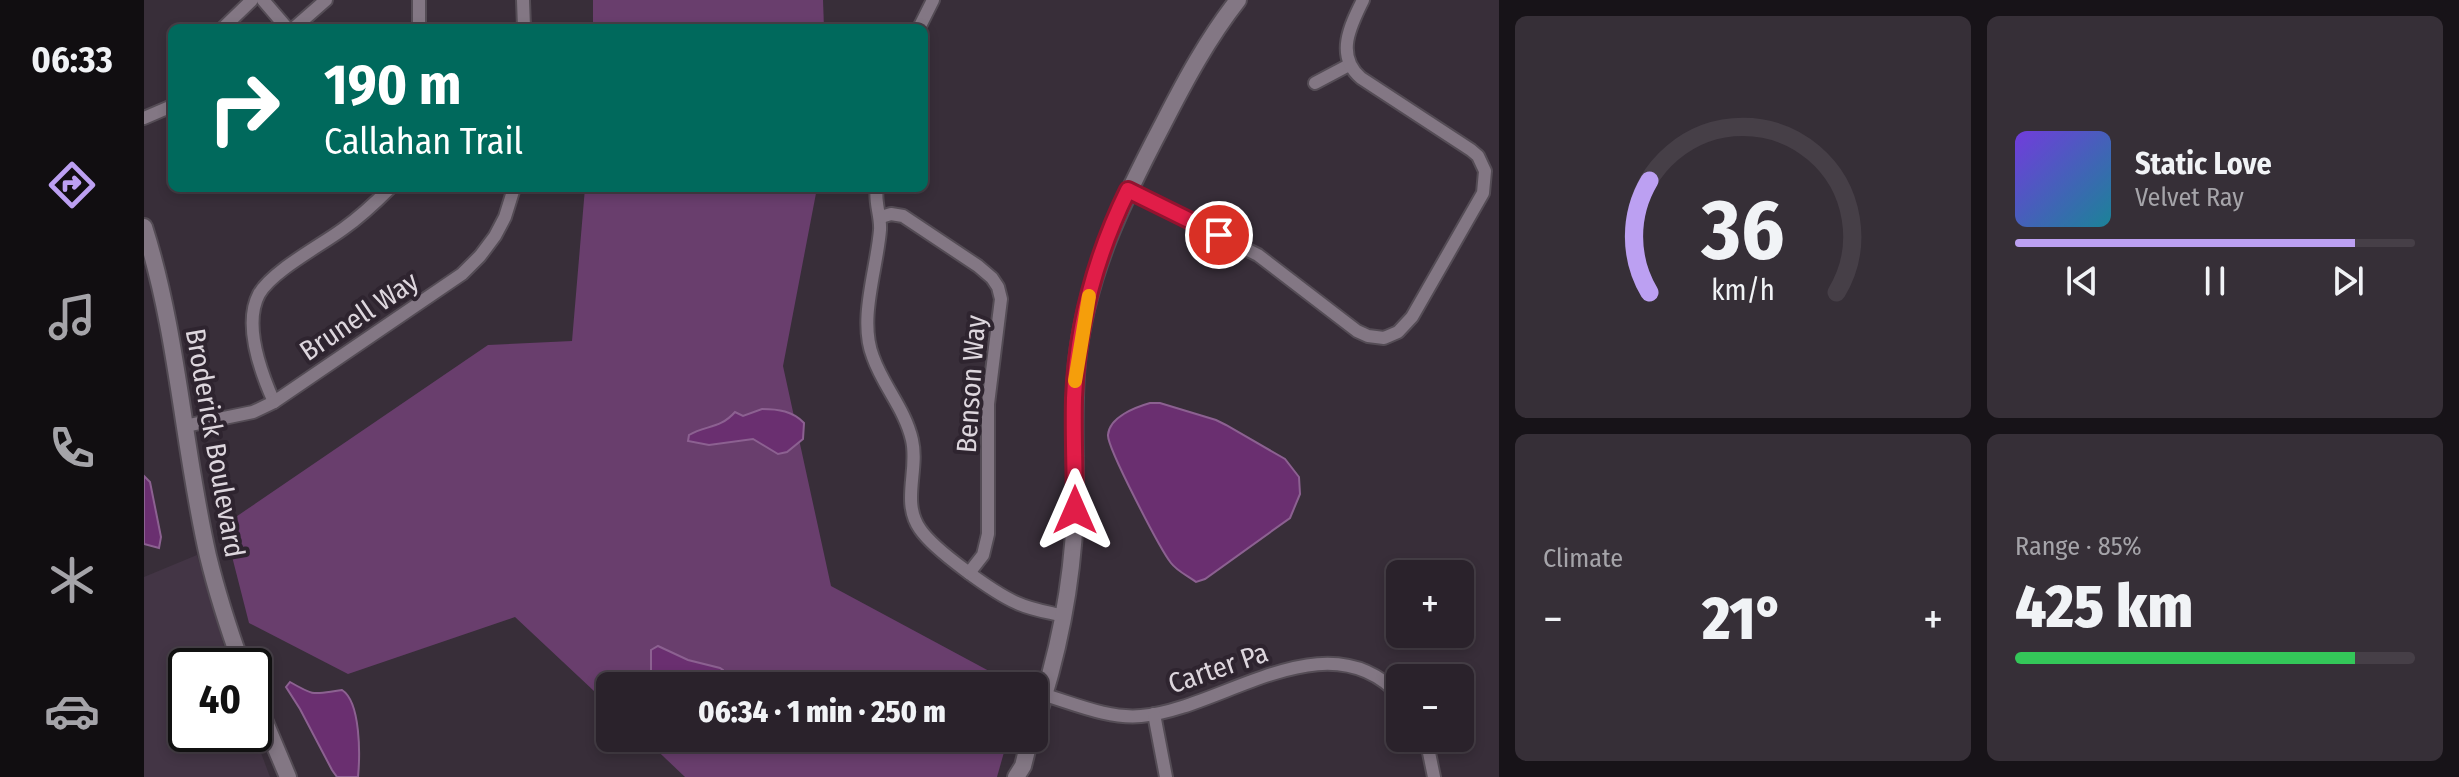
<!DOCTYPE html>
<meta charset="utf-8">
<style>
:root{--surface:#2a222b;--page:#362f37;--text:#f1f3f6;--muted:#a5a4a9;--line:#463f47;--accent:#bca0f2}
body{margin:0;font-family:"Fira Sans Condensed",sans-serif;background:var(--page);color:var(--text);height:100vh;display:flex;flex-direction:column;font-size:30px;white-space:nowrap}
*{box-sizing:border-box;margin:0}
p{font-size:26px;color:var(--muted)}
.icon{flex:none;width:44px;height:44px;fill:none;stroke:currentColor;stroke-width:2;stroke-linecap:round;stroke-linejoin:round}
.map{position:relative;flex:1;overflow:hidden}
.sheet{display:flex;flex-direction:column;gap:16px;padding:16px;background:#171318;width:960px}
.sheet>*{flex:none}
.hud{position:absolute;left:24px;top:24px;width:760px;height:168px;border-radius:12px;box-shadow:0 4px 12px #0003,0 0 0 2px var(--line);background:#00695c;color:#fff;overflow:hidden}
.tools{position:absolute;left:1242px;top:560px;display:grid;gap:16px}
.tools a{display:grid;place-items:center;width:88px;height:88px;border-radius:12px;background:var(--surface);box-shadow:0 4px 12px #0003,0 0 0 2px var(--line);font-size:40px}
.speed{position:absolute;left:24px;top:648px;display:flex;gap:16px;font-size:40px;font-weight:700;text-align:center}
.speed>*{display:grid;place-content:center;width:104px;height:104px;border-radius:50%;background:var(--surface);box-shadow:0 4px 12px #0003,0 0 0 2px var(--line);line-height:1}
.speed .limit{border:4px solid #111;border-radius:12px;background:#fff;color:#111}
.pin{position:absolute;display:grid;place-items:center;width:68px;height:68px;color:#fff;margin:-34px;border:4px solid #fff;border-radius:50%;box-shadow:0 2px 8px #0007}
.me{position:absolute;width:88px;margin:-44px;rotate:0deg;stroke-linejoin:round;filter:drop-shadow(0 0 6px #0008)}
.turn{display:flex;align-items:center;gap:28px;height:168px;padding:0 24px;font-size:36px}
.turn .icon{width:104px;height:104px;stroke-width:2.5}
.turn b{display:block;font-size:56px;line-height:68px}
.big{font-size:60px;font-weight:800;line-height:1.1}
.sheet .widget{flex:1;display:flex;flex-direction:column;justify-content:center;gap:12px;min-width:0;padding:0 28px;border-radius:12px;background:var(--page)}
.sheet .dial{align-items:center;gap:0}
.dial svg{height:208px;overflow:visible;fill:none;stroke:var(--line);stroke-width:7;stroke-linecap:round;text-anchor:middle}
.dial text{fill:var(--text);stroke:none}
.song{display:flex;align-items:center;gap:24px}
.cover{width:96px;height:96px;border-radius:12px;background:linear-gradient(135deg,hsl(260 70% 55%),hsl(190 70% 35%))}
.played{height:8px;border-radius:4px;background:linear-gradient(90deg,var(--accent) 85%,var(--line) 85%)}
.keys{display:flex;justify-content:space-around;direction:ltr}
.heat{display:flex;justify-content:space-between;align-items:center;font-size:44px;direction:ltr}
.charge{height:12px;border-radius:6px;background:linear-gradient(90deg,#34c759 85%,var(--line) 0)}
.sheet .tiles{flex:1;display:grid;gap:16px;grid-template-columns:repeat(2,1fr)}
.trip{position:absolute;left:452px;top:672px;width:452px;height:80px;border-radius:12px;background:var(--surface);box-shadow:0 4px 12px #0003,0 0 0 2px var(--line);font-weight:800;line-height:80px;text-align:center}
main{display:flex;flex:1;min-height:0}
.menu{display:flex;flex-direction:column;width:144px;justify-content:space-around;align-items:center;background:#110e11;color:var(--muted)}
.menu .icon{width:56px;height:56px}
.menu .active{color:var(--accent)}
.menu b{font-size:36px;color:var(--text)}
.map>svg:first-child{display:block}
.built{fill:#433545}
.green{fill:#693e6d}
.water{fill:#6a2f70;stroke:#8c6191;stroke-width:2}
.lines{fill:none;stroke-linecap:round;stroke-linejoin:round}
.minor-casing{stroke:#544c55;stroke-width:16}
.tertiary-casing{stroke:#544c55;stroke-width:20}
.minor{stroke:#837784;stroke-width:12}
.tertiary{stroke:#837784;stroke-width:16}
.route-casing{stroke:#92132f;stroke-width:20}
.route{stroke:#e11d48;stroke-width:14}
.slow{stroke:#f59e0b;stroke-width:14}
.labels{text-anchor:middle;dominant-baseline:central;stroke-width:8;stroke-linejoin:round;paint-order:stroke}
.street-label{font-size:28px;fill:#ddd6dd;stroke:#2e242f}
</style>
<main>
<nav class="menu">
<b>06:33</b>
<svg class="icon active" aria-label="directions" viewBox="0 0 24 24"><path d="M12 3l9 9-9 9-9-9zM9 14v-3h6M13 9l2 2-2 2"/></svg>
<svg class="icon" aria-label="music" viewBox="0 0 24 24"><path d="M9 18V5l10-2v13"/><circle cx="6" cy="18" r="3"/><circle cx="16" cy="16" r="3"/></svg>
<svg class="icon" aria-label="phone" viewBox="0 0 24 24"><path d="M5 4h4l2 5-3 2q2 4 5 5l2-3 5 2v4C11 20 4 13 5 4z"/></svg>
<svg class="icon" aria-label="climate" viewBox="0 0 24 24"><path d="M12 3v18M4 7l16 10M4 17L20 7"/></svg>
<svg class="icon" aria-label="car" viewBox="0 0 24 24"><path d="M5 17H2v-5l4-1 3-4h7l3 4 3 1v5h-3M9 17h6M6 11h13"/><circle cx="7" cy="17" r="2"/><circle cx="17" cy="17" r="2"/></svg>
</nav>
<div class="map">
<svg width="1355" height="777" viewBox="0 0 1355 777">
<rect width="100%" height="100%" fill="#382e39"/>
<!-- built -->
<path class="built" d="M53,555L86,666H42V734H110L126,777H0V577Z"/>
<!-- green -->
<g class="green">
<path d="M449,0H679L680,28H449Z"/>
<path d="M441,188H673L639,366L687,586L873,686H466V706L371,617L204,674L105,623L80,525L344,345L428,341Z"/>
<path d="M500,738H864L853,777H541Z"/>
</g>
<!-- water -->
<g class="water">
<path d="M1006,403H1016L1072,420L1082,425L1141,459L1155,477L1156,494L1146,518L1061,579L1052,582C1044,576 1033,571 1027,563C1016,549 963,447 964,435C965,417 992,407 1006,403Z"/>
<path d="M618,409C634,409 649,411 660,423L659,439L643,452L634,454L609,439L565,445L544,441L545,435C562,425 576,429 591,412L599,416Z"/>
<path d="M0,476L6,482L17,537L15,548L0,544Z"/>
<path d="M514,646L544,660L576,668L579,670L578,678L565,686H507V650Z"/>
<path d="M146,682C172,697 169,694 198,690C217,702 216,756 214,777H193L188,770L156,709L142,687Z"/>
</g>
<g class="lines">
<!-- minor casing -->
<g class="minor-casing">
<g id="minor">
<path d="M119,0L143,28"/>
<path d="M379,0L380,28"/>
<path d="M79,28L108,0"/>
<path d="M150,28L182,0"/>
<path d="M275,28V0"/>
<path d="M775,28L789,0"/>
<path d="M1171,83L1205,65"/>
<path d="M0,118L28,106"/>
<path d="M733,188C730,201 737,216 736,230C733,269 714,320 729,357C739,386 761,409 768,440C775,470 757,502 776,529C790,550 850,593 873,603C888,610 904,612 920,616"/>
<path d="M984,190L1114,255L1213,331L1224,336L1240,338L1254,332L1268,317L1339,193L1341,171L1334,156L1327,150L1217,78C1191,56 1206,26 1219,0"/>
<path d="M737,217L747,214L759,216L834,266L848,278L854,287L857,299L844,404V534L839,555L825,573"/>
<path d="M130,402C117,373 99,324 115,294C128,271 176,246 199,229C216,217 231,203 246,188"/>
<path d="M41,426L109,412L130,402L318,274L336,256L351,236L361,217L370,188"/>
<path d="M901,695C931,704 965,719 997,716C1079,709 1183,616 1256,696"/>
<path d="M1010,714L1022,777"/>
<path d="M1282,738L1290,777"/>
</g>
</g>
<!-- tertiary casing -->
<g class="tertiary-casing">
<g id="tertiary">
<path d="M0,227C34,333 39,447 64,556C73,593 85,630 98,666"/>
<path d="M110,696L144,777"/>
<path d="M890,727C914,657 928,588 931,514C932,463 928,413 933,362C942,275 979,200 1019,124C1041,81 1064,38 1094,0"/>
<path d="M872,777L879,766L886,738"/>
</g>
</g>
<!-- minor -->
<use href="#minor" class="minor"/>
<!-- tertiary -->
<use href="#tertiary" class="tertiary"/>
</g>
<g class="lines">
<!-- route casing -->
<g class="route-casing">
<path id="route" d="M931,510C931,473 929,436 930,398C933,326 952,255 984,190L1075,235"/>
</g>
<!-- route -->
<use href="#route" class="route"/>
<!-- slow -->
<path class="slow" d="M931,381L945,296"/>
</g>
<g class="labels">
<!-- street labels -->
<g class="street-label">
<text transform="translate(215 316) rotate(-34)">Brunell Way</text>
<text transform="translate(827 384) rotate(-86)">Benson Way</text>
<text transform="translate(71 443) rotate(80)">Broderick Boulevard</text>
<text transform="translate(1074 668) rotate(-19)">Carter Pa</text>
</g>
</g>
</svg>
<div class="tools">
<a>+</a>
<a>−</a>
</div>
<div class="speed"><div class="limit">40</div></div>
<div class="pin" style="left:1075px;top:235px;background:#d93025"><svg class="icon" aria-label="arrive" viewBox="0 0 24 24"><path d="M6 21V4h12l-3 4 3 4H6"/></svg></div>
<svg class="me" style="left:931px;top:510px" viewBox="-20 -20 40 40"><path d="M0-17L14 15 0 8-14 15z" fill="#e11d48" stroke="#fff" stroke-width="4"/></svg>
<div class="trip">06:34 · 1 min · 250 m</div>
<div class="hud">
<div class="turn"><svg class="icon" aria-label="right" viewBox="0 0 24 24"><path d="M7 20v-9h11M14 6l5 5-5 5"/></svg><div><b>190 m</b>Callahan Trail</div></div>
</div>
</div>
<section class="sheet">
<div class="tiles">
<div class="widget dial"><svg viewBox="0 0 100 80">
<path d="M14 69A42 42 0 1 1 86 69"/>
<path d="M14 69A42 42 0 0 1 14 26" stroke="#bca0f2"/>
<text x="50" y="56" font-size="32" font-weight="700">36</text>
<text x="50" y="72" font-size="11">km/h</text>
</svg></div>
<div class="widget">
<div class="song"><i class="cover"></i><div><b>Static Love</b><p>Velvet Ray</p></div></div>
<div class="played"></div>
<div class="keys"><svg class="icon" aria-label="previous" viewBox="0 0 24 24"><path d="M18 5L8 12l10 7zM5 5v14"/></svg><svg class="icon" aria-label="pause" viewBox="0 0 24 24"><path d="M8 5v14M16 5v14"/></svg><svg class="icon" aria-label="next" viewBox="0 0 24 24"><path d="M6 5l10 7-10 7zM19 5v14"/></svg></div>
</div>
<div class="widget"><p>Climate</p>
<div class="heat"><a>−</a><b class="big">21°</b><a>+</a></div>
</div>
<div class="widget"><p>Range · 85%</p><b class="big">425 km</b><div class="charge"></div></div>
</div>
</section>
</main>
